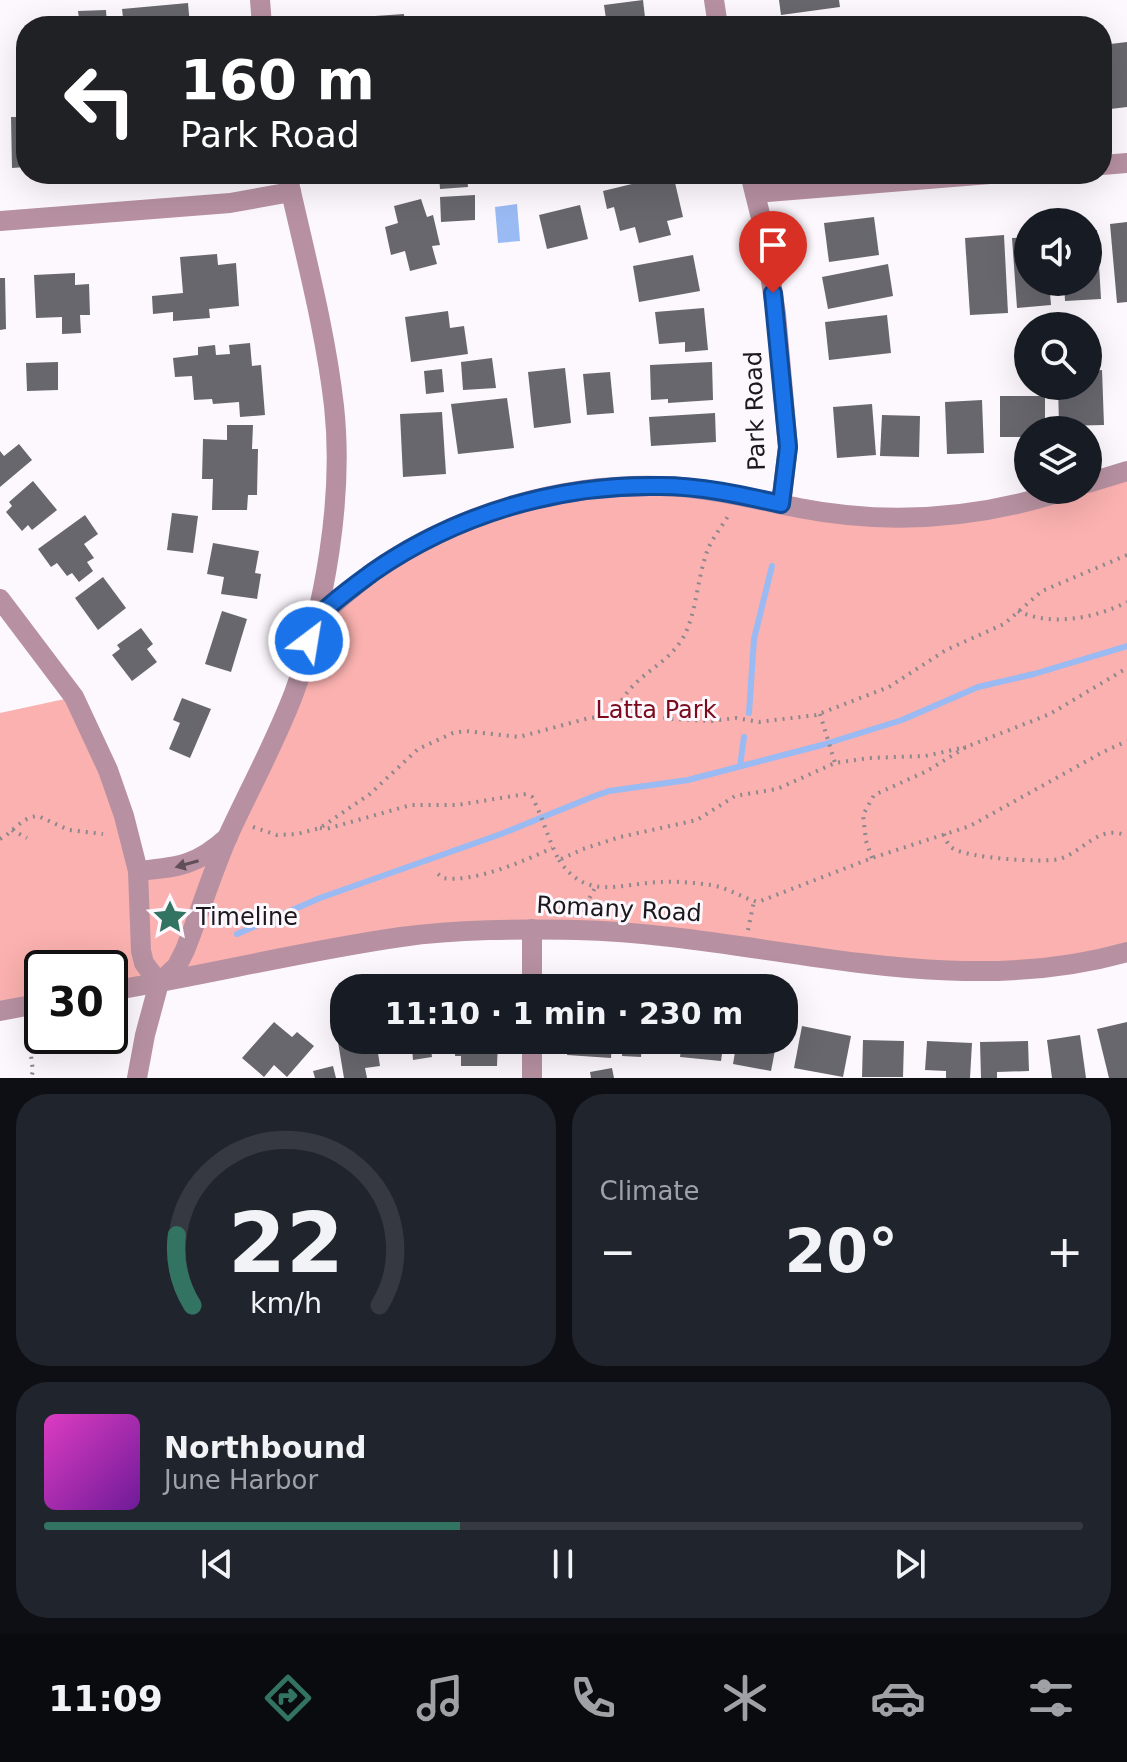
<!DOCTYPE html>
<meta charset="utf-8">
<style>
:root{--surface:#171b24;--page:#20242c;--text:#f1f3f6;--muted:#9ea1a6;--line:#363941;--accent:#337361}
body{margin:0;font-family:"DejaVu Sans",sans-serif;background:var(--page);color:var(--text);height:100vh;display:flex;flex-direction:column;font-size:30px;white-space:nowrap}
*{box-sizing:border-box;margin:0}
p{font-size:26px;color:var(--muted)}
.icon{flex:none;width:44px;height:44px;fill:none;stroke:currentColor;stroke-width:2;stroke-linecap:round;stroke-linejoin:round}
.map{position:relative;height:1078px;overflow:hidden}
.drawer{display:flex;flex-direction:column;gap:16px;padding:16px;background:#0d0f14;flex:1}
.drawer>*{flex:none}
.guide{position:absolute;left:16px;top:16px;width:1096px;height:168px;border-radius:32px;box-shadow:0 8px 32px #0002;background:#202124;color:#fff;overflow:hidden}
.buttons{position:absolute;left:1014px;top:208px;display:grid;gap:16px}
.buttons a{display:grid;place-items:center;width:88px;height:88px;border-radius:50%;background:var(--surface);box-shadow:0 8px 32px #0002;font-size:40px}
.speed{position:absolute;left:24px;top:950px;display:flex;gap:16px;font-size:40px;font-weight:700;text-align:center}
.speed>*{display:grid;place-content:center;width:104px;height:104px;border-radius:50%;background:var(--surface);box-shadow:0 8px 32px #0002;line-height:1}
.speed .limit{border:4px solid #111;border-radius:12px;background:#fff;color:#111}
.pin{position:absolute;display:grid;place-items:center;width:68px;height:68px;color:#fff;margin:-82px -34px;border-radius:50% 50% 50% 0;rotate:-45deg;box-shadow:0 0 8px #0007}
.pin .icon{rotate:45deg}
.me{position:absolute;width:88px;margin:-44px;rotate:31deg;stroke-linejoin:round;filter:drop-shadow(0 0 6px #0008)}
.turn{display:flex;align-items:center;gap:28px;height:168px;padding:0 32px;font-size:36px}
.turn .icon{width:104px;height:104px;stroke-width:2.5}
.turn b{display:block;font-size:56px;line-height:68px}
.big{font-size:60px;font-weight:700;line-height:1.1}
.drawer .tile{flex:1;display:flex;flex-direction:column;justify-content:center;gap:12px;min-width:0;padding:0 28px;border-radius:32px;background:var(--page)}
.drawer .dial{align-items:center;gap:0}
.dial svg{height:208px;overflow:visible;fill:none;stroke:var(--line);stroke-width:7;stroke-linecap:round;text-anchor:middle}
.dial text{fill:var(--text);stroke:none}
.song{display:flex;align-items:center;gap:24px}
.cover{width:96px;height:96px;border-radius:12px;background:linear-gradient(135deg,hsl(310 70% 55%),hsl(280 70% 35%))}
.played{height:8px;border-radius:4px;background:linear-gradient(90deg,var(--accent) 40%,var(--line) 40%)}
.keys{display:flex;justify-content:space-around;direction:ltr}
.heat{display:flex;justify-content:space-between;align-items:center;font-size:44px;direction:ltr}
.drawer .tiles{flex:1;display:grid;gap:16px;grid-template-columns:1fr 1fr}
.tile:last-child{grid-column:span 2}
.trip{position:absolute;left:330px;top:974px;width:468px;height:80px;border-radius:32px;background:var(--surface);box-shadow:0 8px 32px #0002;font-weight:700;line-height:80px;text-align:center}
.tab-bar{display:flex;height:128px;justify-content:space-around;align-items:center;background:#090b0e;color:var(--muted)}
.tab-bar .icon{width:56px;height:56px}
.tab-bar .selected{color:var(--accent)}
.tab-bar b{font-size:36px;color:var(--text)}
.map>svg:first-child{display:block}
.green{fill:#fab1af}
.water{fill:#9abaf3}
.lines{fill:none;stroke-linecap:round;stroke-linejoin:round}
.stream{stroke:#9abaf3;stroke-width:6}
.building{fill:#68676e}
.path{stroke:#8c888d;stroke-width:4;stroke-dasharray:2 6;stroke-linecap:butt}
.minor{stroke:#b791a1;stroke-width:20}
.oneway{fill:#614f58}
.route-casing{stroke:#114b97;stroke-width:20}
.route{stroke:#1a73e8;stroke-width:14}
.labels{text-anchor:middle;dominant-baseline:central;stroke-width:6;stroke-linejoin:round;paint-order:stroke}
.street-label{font-size:24px;fill:#1b191c;stroke:#fdf8fe}
.park-label{font-size:24px;fill:#7a0a1c;stroke:#fdf8fe}
.poi-label{font-size:24px;fill:#1b191c;stroke:#fdf8fe;text-anchor:start}
</style>
<div class="map">
<svg width="1127" height="1078" viewBox="0 0 1127 1078">
<rect width="100%" height="100%" fill="#fdf8fe"/>
<!-- green -->
<path class="green" d="M1127,471V950L1027,970L695,938L470,932L110,991V968H42V1003L0,1011V713L74,697L138,871L228,837L315,620L433,536L610,487L887,519L1067,490H1088Z"/>
<!-- water -->
<path class="water" d="M517,204L520,241L498,243L495,207Z"/>
<g class="lines">
<!-- stream -->
<g class="stream">
<path d="M749,713L754,639L772,566"/>
<path d="M740,766L744,737"/>
<path d="M237,934L320,898L501,834L592,797L609,791L688,780L822,745L902,720L978,687L1034,674L1127,646"/>
</g>
</g>
<!-- building -->
<g class="building">
<path d="M643,0L646,26H607L604,5Z"/>
<path d="M779,0H839L840,7L781,15Z"/>
<path d="M188,3L190,26H124L122,9Z"/>
<path d="M106,10L107,26H80L78,11Z"/>
<path d="M404,14L405,26H346V18Z"/>
<path d="M849,19V26H782V24Z"/>
<path d="M1127,42V107L1102,110V45Z"/>
<path d="M11,117H26V167L12,168Z"/>
<path d="M439,174H467L468,187L440,189Z"/>
<path d="M673,174L683,217L667,221L671,235L639,243L635,227L620,231L614,207L607,209L603,191Z"/>
<path d="M475,195V220L441,222L440,197Z"/>
<path d="M421,199L427,217L433,215L440,245L432,246L437,264L410,271L405,251L391,255L385,227L398,223L394,206Z"/>
<path d="M580,205L588,239L547,249L539,215Z"/>
<path d="M874,217L879,255L829,262L824,223Z"/>
<path d="M1127,222V302L1117,303L1110,224Z"/>
<path d="M1088,230H1097L1101,299L1065,301L1064,282H1088Z"/>
<path d="M1004,235L1008,313L970,315L965,238Z"/>
<path d="M1028,237V282H1049L1051,305L1017,308L1012,238Z"/>
<path d="M217,254L218,265L236,263L239,306L209,309L210,318L173,321V312L153,314L152,296L183,293L180,257Z"/>
<path d="M693,255L700,291L639,302L633,266Z"/>
<path d="M888,264L893,296L828,309L822,277Z"/>
<path d="M75,273V285L89,284L90,315H80L81,333L62,334V317L36,318L34,275Z"/>
<path d="M0,278H5L6,329L0,330Z"/>
<path d="M704,308L708,350L685,352V342L659,344L655,312Z"/>
<path d="M448,311L450,328L464,326L468,354L411,362L405,317Z"/>
<path d="M887,315L891,353L829,360L825,322Z"/>
<path d="M250,343L252,366L261,365L265,415L240,417L239,402L213,404L212,399L194,400L192,376L175,377L173,358L198,355V347L215,345L216,355L230,354L229,345Z"/>
<path d="M492,358L496,388L463,390L461,362Z"/>
<path d="M58,362V390L27,391L26,363Z"/>
<path d="M712,362L713,400L668,403V399L651,400L650,365Z"/>
<path d="M565,368L571,423L534,428L528,372Z"/>
<path d="M442,369L444,392L426,394L424,371Z"/>
<path d="M1102,370L1104,425L1059,426L1058,386H1088V371Z"/>
<path d="M610,372L614,413L587,415L583,374Z"/>
<path d="M1000,396H1045V430H1028V437H1000Z"/>
<path d="M507,398L514,448L458,454L451,404Z"/>
<path d="M982,400L984,453L947,454L945,402Z"/>
<path d="M872,404L876,455L837,458L833,407Z"/>
<path d="M442,412L446,474L403,477L400,414Z"/>
<path d="M715,413L716,442L651,446L649,417Z"/>
<path d="M882,415L920,416L919,457L880,456Z"/>
<path d="M227,425H253L252,449H258L257,495H248L247,510H212L213,479H202L203,439L227,440Z"/>
<path d="M19,444L32,460L0,487V451L4,456Z"/>
<path d="M33,481L57,510L32,530L28,525L22,531L6,512L12,506L9,502Z"/>
<path d="M172,513L198,516L193,553L167,550Z"/>
<path d="M85,515L98,534L84,544L94,558L87,562L93,571L79,582L72,573L67,576L57,563L51,567L38,549Z"/>
<path d="M213,543L259,551L255,573L261,574L257,599L221,594L224,577L207,574Z"/>
<path d="M103,577L126,608L98,630L75,598Z"/>
<path d="M222,611L247,619L231,672L205,664Z"/>
<path d="M141,628L153,644L147,649L157,662L132,681L112,655L120,649L117,645Z"/>
<path d="M182,698L211,709L190,758L169,749L180,723L173,720Z"/>
<path d="M344,1016V1040H376L380,1066L365,1068L367,1078H344L334,1018Z"/>
<path d="M274,1022L292,1037L297,1032L314,1046L287,1077L274,1065L264,1077L242,1058Z"/>
<path d="M1127,1022V1078H1109L1097,1029Z"/>
<path d="M802,1026L851,1036L843,1077L794,1068Z"/>
<path d="M1080,1035L1086,1078H1052L1047,1040Z"/>
<path d="M395,1040H430L432,1057L413,1060L412,1048L396,1051Z"/>
<path d="M456,1040H498L497,1066H461V1056H455Z"/>
<path d="M568,1040H612L611,1058L567,1055Z"/>
<path d="M623,1040H669V1047L642,1045L641,1057L622,1056Z"/>
<path d="M682,1040H724L721,1061L680,1057Z"/>
<path d="M737,1040H777L771,1071L733,1064Z"/>
<path d="M863,1040L904,1041L903,1077H862Z"/>
<path d="M927,1041L972,1043L970,1078H946V1071L925,1070Z"/>
<path d="M1028,1041L1029,1071L997,1072V1078H981L980,1042Z"/>
<path d="M333,1066L336,1078H315L313,1071Z"/>
<path d="M612,1068L614,1078H591L590,1072Z"/>
</g>
<g class="lines">
<!-- path -->
<g class="path">
<path d="M1018,611C1051,627 1096,618 1127,602"/>
<path d="M820,714L835,763"/>
<path d="M615,715C629,674 666,669 684,636C696,613 697,583 705,558C709,541 721,529 729,514"/>
<path d="M253,827L277,835L297,834L320,828L370,794L418,749L453,733L466,731L519,737L589,718L644,713L672,719L712,721L736,718L759,722L816,715L889,687L946,650L1004,624L1042,591L1127,555"/>
<path d="M320,828L326,829L411,805H457L526,794L532,797C543,817 548,840 559,860L583,849L620,837L697,820L735,796L777,789L835,763L869,758L925,756L966,747"/>
<path d="M12,830L27,838"/>
<path d="M944,834C946,840 948,846 954,849C969,858 1042,863 1059,859C1084,852 1099,823 1127,836"/>
<path d="M0,839C14,832 21,817 38,816L69,830L103,834"/>
<path d="M872,858L866,841L863,815L874,795L927,771L966,747L1050,714L1127,668"/>
<path d="M559,860C587,902 621,883 661,882C677,881 696,883 711,885C729,888 742,898 758,902L872,858L970,826L1103,752L1127,741"/>
<path d="M438,874L443,878C473,883 525,861 552,848"/>
<path d="M582,912L596,886"/>
<path d="M748,930L754,901"/>
<path d="M27,1025L33,1071L31,1078"/>
</g>
<!-- minor -->
<g class="minor">
<path d="M260,0L262,26"/>
<path d="M714,0L718,26"/>
<path d="M1102,165L1127,163"/>
<path d="M750,174L762,222L776,314L788,447L781,504"/>
<path d="M755,193L990,174"/>
<path d="M0,221L230,203L291,192"/>
<path d="M1088,483L1127,471"/>
<path d="M0,599L74,697L108,770L124,816L138,871L141,951L144,963L159,983"/>
<path d="M315,620C338,601 360,580 386,563C467,511 565,483 661,486C708,487 753,499 799,508C891,526 978,519 1067,490"/>
<path d="M138,871C179,867 196,866 228,837"/>
<path d="M532,929V988"/>
<path d="M159,983L177,966L185,950C200,912 212,873 228,836C250,788 275,743 294,693C325,608 344,497 334,406C325,327 304,251 287,174"/>
<path d="M110,991C207,975 303,951 401,937C458,929 518,929 576,930C761,934 943,1004 1127,952"/>
<path d="M0,1011L42,1003"/>
<path d="M532,1040V1078"/>
<path d="M137,1078L145,1035L159,983"/>
</g>
</g>
<!-- one-way arrows -->
<defs><path id="oneway-solid" d="M-6-.8H1V-3.2L6.5 0L1 3.2V.8H-6Z" transform="scale(2)"/></defs>
<use class="oneway" href="#oneway-solid" transform="translate(187 864) rotate(164)"/>
<g class="lines">
<!-- route casing -->
<g class="route-casing">
<path id="route" d="M309,641C311,634 312,624 317,618C330,603 357,584 373,572C457,514 558,484 660,486C701,486 741,495 781,504L788,447L773,293"/>
</g>
<!-- route -->
<use href="#route" class="route"/>
</g>
<!-- icons -->
<defs>
<g id="sight-bare" transform="scale(2.76)"><path d="M0-6L1.8-2.2L6-1.7L2.9 1.2L3.7 5.4L0 3.3L-3.7 5.4L-2.9 1.2L-6-1.7L-1.8-2.2Z" fill="#337361" stroke="#fdf8fe" stroke-width="2.5" paint-order="stroke"/></g>
</defs>
<g fill-rule="evenodd">
<use href="#sight-bare" x="170" y="917"/>
</g>
<g class="labels">
<!-- street labels -->
<g class="street-label">
<text transform="translate(755 411) rotate(-92)">Park Road</text>
<text transform="translate(619 909) rotate(3)">Romany Road</text>
</g>
<!-- park labels -->
<g class="park-label">
<text x="656" y="710">Latta Park</text>
</g>
<!-- poi labels -->
<g class="poi-label">
<text x="196" y="917">Timeline</text>
</g>
</g>
</svg>
<div class="buttons">
<a><svg class="icon" aria-label="sound" viewBox="0 0 24 24"><path d="M4 9h4l5-4v14l-5-4H4zM17 9q2 3 0 6"/></svg></a>
<a><svg class="icon" aria-label="search" viewBox="0 0 24 24"><circle cx="10" cy="10" r="6"/><path d="M15 15l6 6"/></svg></a>
<a><svg class="icon" aria-label="layers" viewBox="0 0 24 24"><path d="M12 4l9 5-9 5-9-5zM3 14l9 5 9-5"/></svg></a>
</div>
<div class="speed"><div class="limit">30</div></div>
<div class="pin" style="left:773px;top:293px;background:#d93025"><svg class="icon" aria-label="arrive" viewBox="0 0 24 24"><path d="M6 21V4h12l-3 4 3 4H6"/></svg></div>
<svg class="me" style="left:309px;top:641px" viewBox="-20 -20 40 40"><circle r="17" fill="#1a73e8" stroke="#fff" stroke-width="3"/><path d="M0-11L8 9 0 5-8 9z" fill="#fff"/></svg>
<div class="trip">11:10 · 1 min · 230 m</div>
<div class="guide">
<div class="turn"><svg class="icon" aria-label="left" viewBox="0 0 24 24"><path d="M17 20v-9H6M10 6l-5 5 5 5"/></svg><div><b>160 m</b>Park Road</div></div>
</div>
</div>
<section class="drawer">
<div class="tiles">
<div class="tile dial"><svg viewBox="0 0 100 80">
<path d="M14 69A42 42 0 1 1 86 69"/>
<path d="M14 69A42 42 0 0 1 8 42" stroke="#337361"/>
<text x="50" y="56" font-size="32" font-weight="700">22</text>
<text x="50" y="72" font-size="11">km/h</text>
</svg></div>
<div class="tile"><p>Climate</p>
<div class="heat"><a>−</a><b class="big">20°</b><a>+</a></div>
</div>
<div class="tile">
<div class="song"><i class="cover"></i><div><b>Northbound</b><p>June Harbor</p></div></div>
<div class="played"></div>
<div class="keys"><svg class="icon" aria-label="previous" viewBox="0 0 24 24"><path d="M18 5L8 12l10 7zM5 5v14"/></svg><svg class="icon" aria-label="pause" viewBox="0 0 24 24"><path d="M8 5v14M16 5v14"/></svg><svg class="icon" aria-label="next" viewBox="0 0 24 24"><path d="M6 5l10 7-10 7zM19 5v14"/></svg></div>
</div>
</div>
</section>
<nav class="tab-bar">
<b>11:09</b>
<svg class="icon selected" aria-label="directions" viewBox="0 0 24 24"><path d="M12 3l9 9-9 9-9-9zM9 14v-3h6M13 9l2 2-2 2"/></svg>
<svg class="icon" aria-label="music" viewBox="0 0 24 24"><path d="M9 18V5l10-2v13"/><circle cx="6" cy="18" r="3"/><circle cx="16" cy="16" r="3"/></svg>
<svg class="icon" aria-label="phone" viewBox="0 0 24 24"><path d="M5 4h4l2 5-3 2q2 4 5 5l2-3 5 2v4C11 20 4 13 5 4z"/></svg>
<svg class="icon" aria-label="climate" viewBox="0 0 24 24"><path d="M12 3v18M4 7l16 10M4 17L20 7"/></svg>
<svg class="icon" aria-label="car" viewBox="0 0 24 24"><path d="M5 17H2v-5l4-1 3-4h7l3 4 3 1v5h-3M9 17h6M6 11h13"/><circle cx="7" cy="17" r="2"/><circle cx="17" cy="17" r="2"/></svg>
<svg class="icon" aria-label="filters" viewBox="0 0 24 24"><path d="M4 7h16M4 17h16"/><circle cx="9" cy="7" r="2"/><circle cx="15" cy="17" r="2"/></svg>
</nav>
